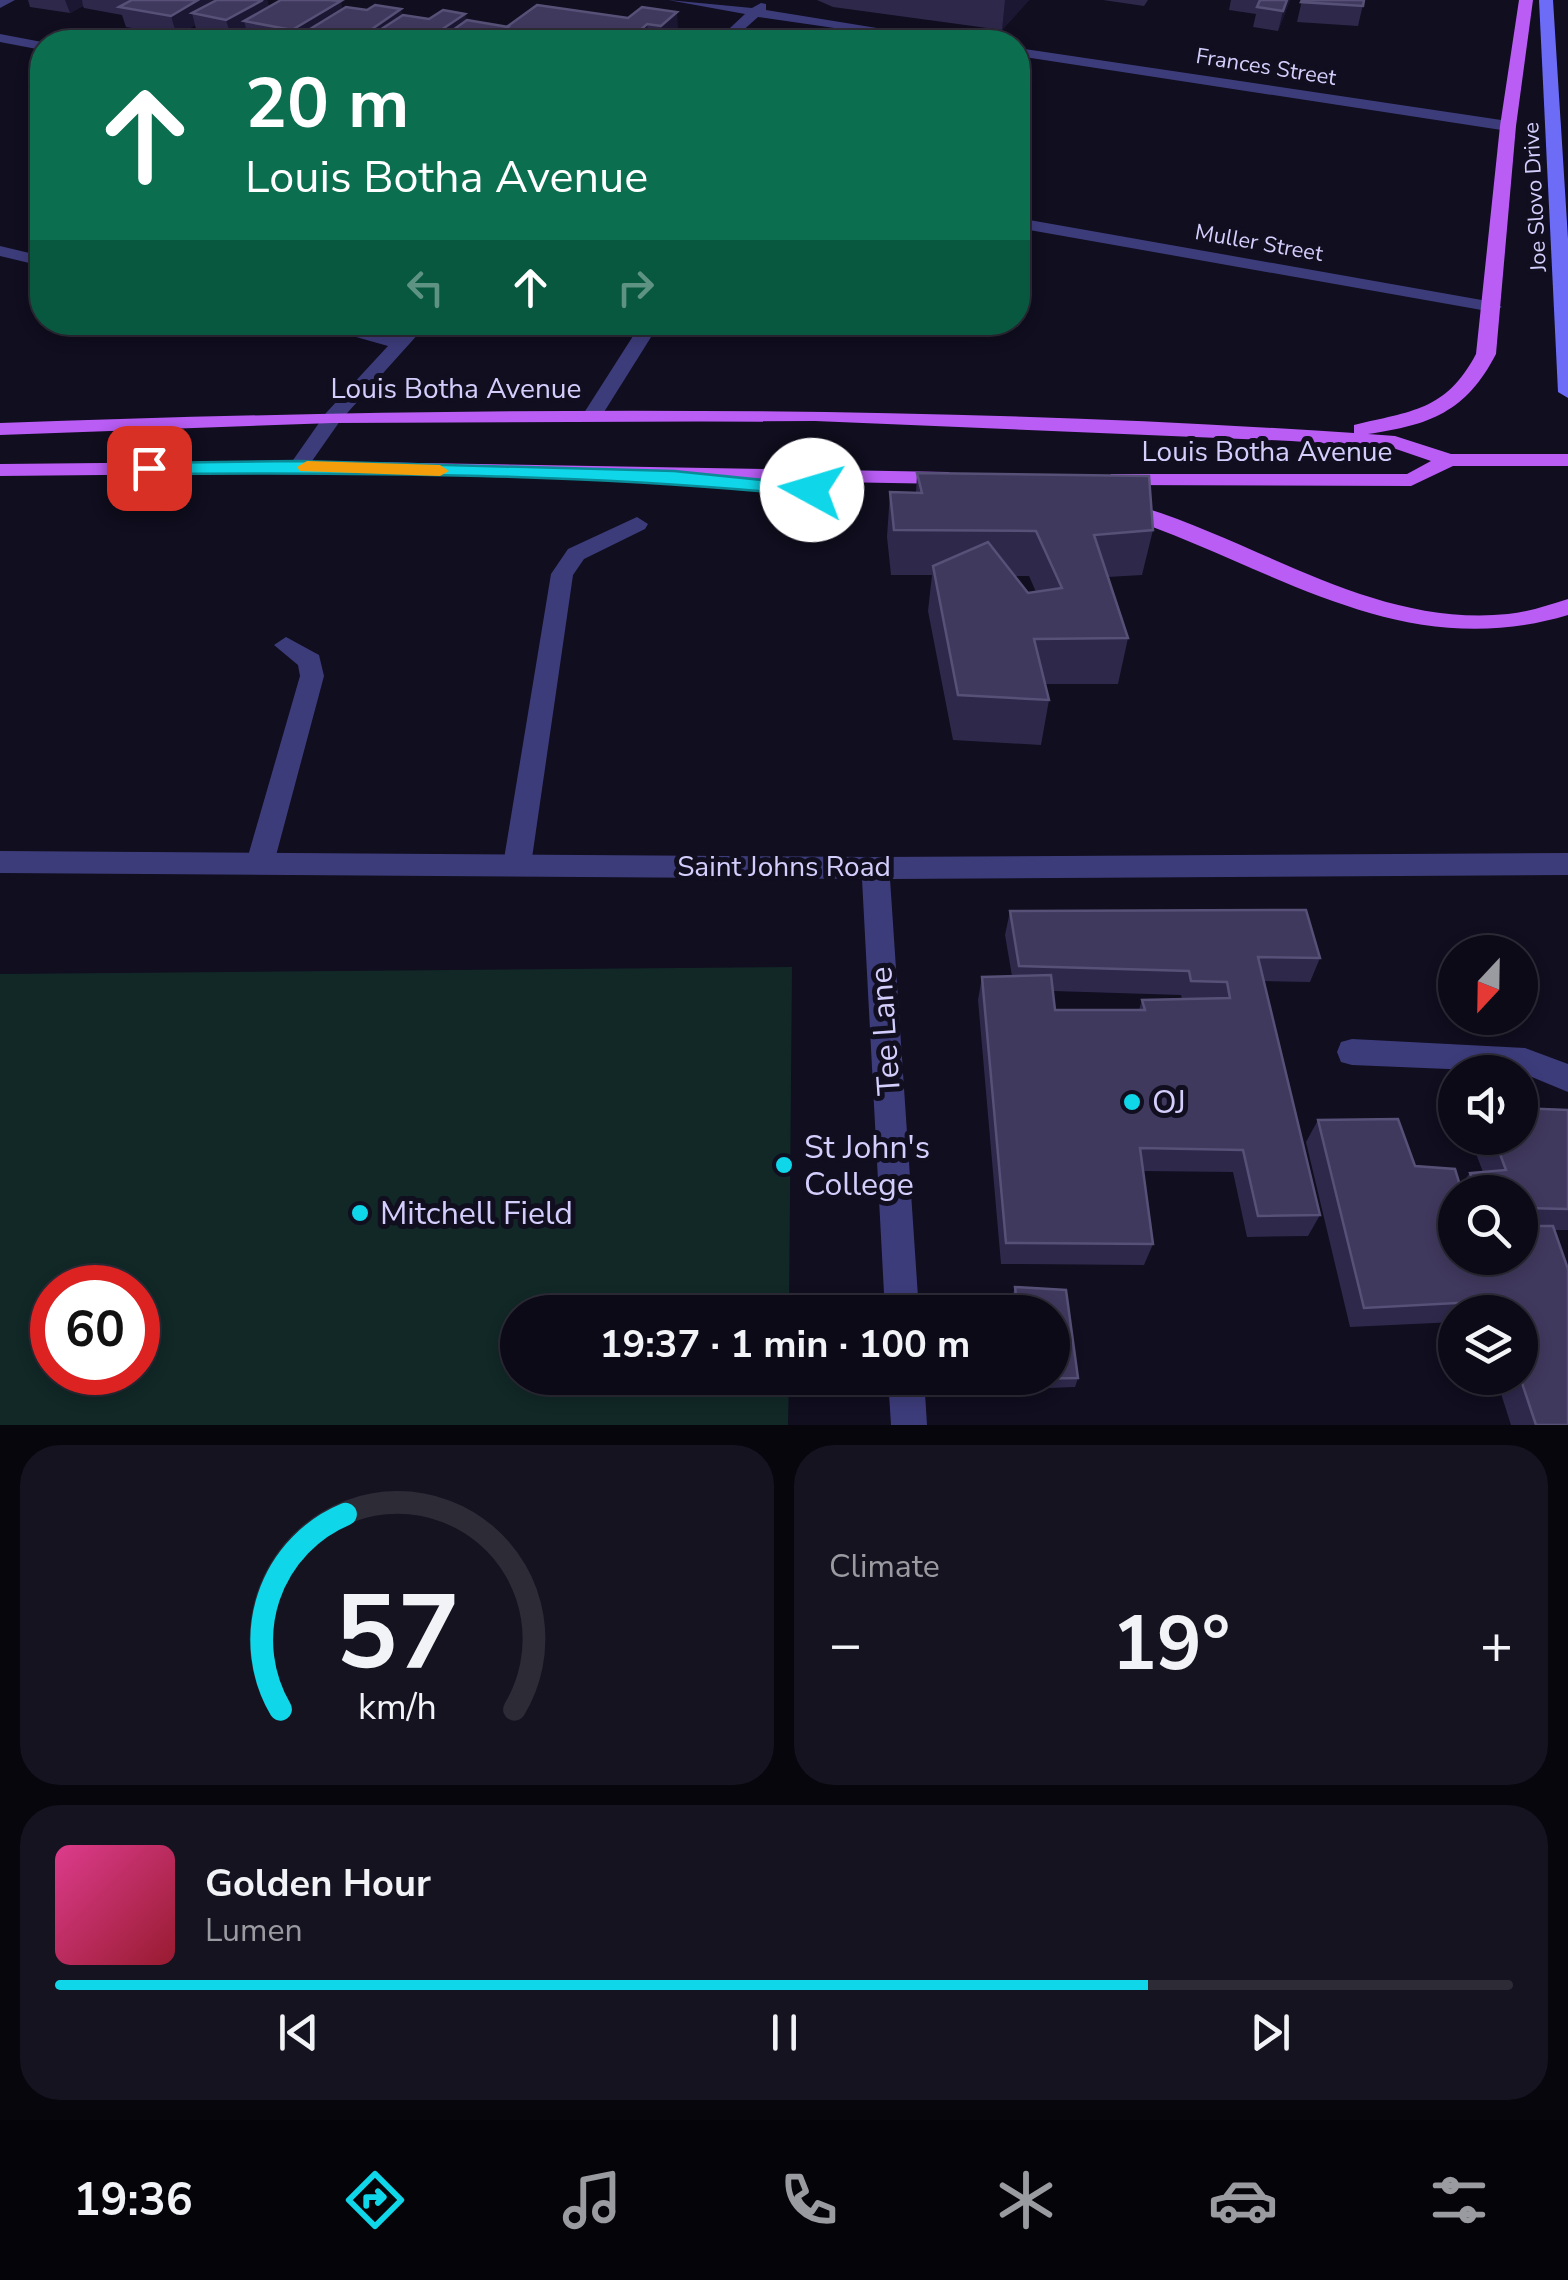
<!DOCTYPE html>
<meta charset="utf-8">
<style>
:root{--surface:#0c0a17;--page:#151320;--text:#f1f3f6;--muted:#9a9aa1;--line:#2c2b36;--accent:#0fd6e8}
body{margin:0;font-family:"Nunito Sans",sans-serif;background:var(--page);color:var(--text);height:100vh;display:flex;flex-direction:column;font-size:38px;white-space:nowrap}
*{box-sizing:border-box;margin:0}
p{font-size:32px;color:var(--muted)}
.icon{flex:none;width:55px;height:55px;fill:none;stroke:currentColor;stroke-width:2;stroke-linecap:round;stroke-linejoin:round}
.map{position:relative;height:1425px;overflow:hidden}
.panel{display:flex;flex-direction:column;gap:20px;padding:20px;background:#07060d;flex:1}
.panel>*{flex:none}
.top-card{position:absolute;left:30px;top:30px;width:1000px;height:305px;border-radius:40px;box-shadow:0 5px 15px #0003,0 0 0 2px var(--line);background:#0b6e4f;color:#fff;overflow:hidden}
.needle{width:65px;rotate:202deg}
.buttons{position:absolute;left:1438px;top:935px;display:grid;gap:20px}
.buttons a{display:grid;place-items:center;width:100px;height:100px;border-radius:50%;background:var(--surface);box-shadow:0 5px 15px #0003,0 0 0 2px var(--line);font-size:50px}
.speed{position:absolute;left:30px;top:1265px;display:flex;gap:20px;font-size:50px;font-weight:700;text-align:center}
.speed>*{display:grid;place-content:center;width:130px;height:130px;border-radius:50%;background:var(--surface);box-shadow:0 5px 15px #0003,0 0 0 2px var(--line);line-height:1}
.speed .limit{border:15px solid #d22;background:#fff;color:#111}
.pin{position:absolute;display:grid;place-items:center;width:85px;height:85px;color:#fff;margin:-42px;border-radius:20px;box-shadow:0 5px 15px #0006}
.me{position:absolute;width:110px;margin:-55px;rotate:276deg;stroke-linejoin:round;filter:drop-shadow(0 0 8px #0008)}
.turn{display:flex;align-items:center;gap:35px;height:210px;padding:0 50px;font-size:45px}
.turn .icon{width:130px;height:130px;stroke-width:2.5}
.turn b{display:block;font-size:70px;line-height:85px}
.lanes{display:flex;align-items:center;height:95px;padding:0 50px;background:#0003;justify-content:center;gap:50px;direction:ltr}
.lanes .off{opacity:.35}
.big{font-size:75px;font-weight:700;line-height:1.1}
.panel .widget{flex:1;display:flex;flex-direction:column;justify-content:center;gap:15px;min-width:0;padding:0 35px;border-radius:40px;background:var(--page)}
.panel .dial{align-items:center;gap:0}
.dial svg{height:260px;overflow:visible;fill:none;stroke:var(--line);stroke-width:7;stroke-linecap:round;text-anchor:middle}
.dial text{fill:var(--text);stroke:none}
.song{display:flex;align-items:center;gap:30px}
.cover{width:120px;height:120px;border-radius:15px;background:linear-gradient(135deg,hsl(330 70% 55%),hsl(350 70% 35%))}
.played{height:10px;border-radius:5px;background:linear-gradient(90deg,var(--accent) 75%,var(--line) 75%)}
.keys{display:flex;justify-content:space-around;direction:ltr}
.heat{display:flex;justify-content:space-between;align-items:center;font-size:55px;direction:ltr}
.panel .tiles{flex:1;display:grid;gap:20px;grid-template-columns:1fr 1fr}
.widget:last-child{grid-column:span 2}
.trip{position:absolute;left:500px;top:1295px;width:570px;height:100px;border-radius:50px;background:var(--surface);box-shadow:0 5px 15px #0003,0 0 0 2px var(--line);font-weight:700;line-height:100px;text-align:center}
.tab-bar{display:flex;height:160px;justify-content:space-around;align-items:center;background:#050409;color:var(--muted)}
.tab-bar .icon{width:70px;height:70px}
.tab-bar .active{color:var(--accent)}
.tab-bar b{font-size:45px;color:var(--text)}
.map>svg:first-child{display:block}
.green{fill:#112827;fill-rule:evenodd}
.lines{fill:none;stroke-linecap:round;stroke-linejoin:round}
.lane{fill:#3d3c7b;fill-rule:evenodd}
.street{fill:#3d3c7b;fill-rule:evenodd}
.secondary{fill:#6d6cf6;fill-rule:evenodd}
.primary{fill:#b95df5;fill-rule:evenodd}
.wall{fill:#2e284b;fill-rule:evenodd}
.shaded-wall{fill:#1b1632}
.building{fill:#40395e;stroke:#575177;stroke-width:2.5}
.route{fill:#0fd6e8;stroke:#0a8b97;stroke-width:2.5}
.slow{fill:#f59e0b}
.poi-dot{fill:#0fd6e8;stroke:#100e1f;stroke-width:4}
.labels{text-anchor:middle;dominant-baseline:central;stroke-width:10;stroke-linejoin:round;paint-order:stroke}
.far-street-label{font-size:22px;fill:#d3cefc;stroke:#100e1f}
.street-label{font-size:28px;fill:#d3cefc;stroke:#100e1f}
.near-street-label{font-size:32px;fill:#d3cefc;stroke:#100e1f}
.near-poi-label{font-size:32px;fill:#d3cefc;stroke:#100e1f;text-anchor:start}
</style>
<div class="map">
<svg width="1568" height="1425" viewBox="0 0 1568 1425">
<rect width="100%" height="100%" fill="#100e1f"/>
<!-- green -->
<path class="green" d="M792,967L789,1312H518V1378H789L788,1425H0V974ZM52,1288H138V1372H52Z"/>
<g class="lines">
<!-- lane -->
<g class="lane">
<path d="M642,322L658,326L599,420H585L582,416Z"/>
<path d="M637,517L648,524L645,529L584,559L573,575L531,865L527,873L517,876L507,873L503,865L551,574L568,549Z"/>
<path d="M286,637L319,655L324,676L274,863L270,871L260,874L250,871L246,863L300,676L298,665L274,645Z"/>
<path d="M1352,1039L1525,1048L1568,1064V1092L1520,1072L1352,1065L1341,1062L1337,1052L1341,1042Z"/>
</g>
<!-- street -->
<g class="street">
<path d="M0,0H15L0,8Z"/>
<path d="M668,0L752,8L761,3L766,4V10L963,42H931L758,17L730,42H715L745,14Z"/>
<path d="M0,34L42,42H45L42,50L0,42Z"/>
<path d="M1018,48L1508,121L1516,126L1508,131L1018,56Z"/>
<path d="M1018,218L1493,302L1502,307L1493,312L1018,228Z"/>
<path d="M0,246L42,256V266L0,256Z"/>
<path d="M303,322H337L396,337L409,322H429L340,421L305,471H291L288,467L291,463L326,413L388,346Z"/>
<path d="M0,851L875,857L1568,853V875L890,879L919,1312H885L862,879L0,873Z"/>
<path d="M888,1378H924L927,1425H891Z"/>
</g>
<!-- secondary -->
<path class="secondary" d="M1539,0H1553L1568,239V398L1558,392Z"/>
<!-- primary -->
<g class="primary">
<path d="M1519,0H1533L1516,126L1496,354C1466,412 1430,425 1368,434L1395,436L1451,454H1568V466H1453L1411,486L1118,485L1107,479L1111,474H1407L1431,461L1393,448L1291,441L815,421L333,423L0,435V423C452,407 903,403 1354,433V425C1411,411 1446,411 1476,354L1500,126Z"/>
<path d="M298,461L948,472L959,478L948,484L298,473L0,476V464Z"/>
<path d="M1121,501C1252,535 1368,628 1508,614C1529,612 1548,605 1568,599V615C1398,666 1269,563 1113,513L1110,508Z"/>
</g>
</g>
<!-- wall -->
<g class="wall">
<path d="M28,0H267L269,7L343,9L429,19L465,14L466,21L508,27L628,18L642,7L679,42H313V41L310,42H256L249,41L247,32L232,40L197,33L195,25L177,36L126,27L122,15L84,8L83,6L70,13L30,7Z"/>
<path d="M817,0H1029L1002,30L833,7Z"/>
<path d="M1103,0H1148L1144,6Z"/>
<path d="M1231,0H1290L1278,31L1253,27L1256,14L1229,10Z"/>
<path d="M1302,0H1364L1358,26L1297,22Z"/>
<path d="M917,473L1153,530L1142,575L1108,577L1128,638L1118,684H1045L1049,700L1041,745L953,740L928,611L932,575H891L887,537L890,492L916,493ZM1015,576H1029L1036,592L1028,593Z"/>
<path d="M1010,911L1320,958L1310,982L1264,981L1320,1215L1308,1236L1247,1237L1233,1172L1143,1171L1153,1244L1144,1265L1001,1264L978,1000L982,977L1012,976L1005,935ZM1053,991L1181,995L1182,999L1142,1000L1139,1010H1055Z"/>
<path d="M1568,1110V1230H1555L1568,1425H1511L1496,1378H1520V1312H1455V1322L1350,1327L1306,1142L1318,1120L1460,1186L1470,1173L1483,1172L1470,1138H1520ZM1455,1192H1520V1258H1455Z"/>
<path d="M1015,1287L1066,1290L1078,1378L1075,1387L1022,1389L1021,1378H1052V1312H1014L1012,1297Z"/>
</g>
<!-- shaded-wall -->
<g class="shaded-wall">
<path d="M65,0H82L83,6L70,13Z"/>
<path d="M199,0H216L192,13L195,25L177,36L171,16Z"/>
<path d="M263,0H267L272,18L244,21L247,32L232,40L226,20Z"/>
<path d="M1005,0H1029L1002,30Z"/>
<path d="M1287,0H1290L1278,31L1283,11Z"/>
<path d="M341,1L345,21L310,29L313,41L310,42H295L292,30Z"/>
<path d="M401,9L405,29L366,39L367,42H360L359,38Z"/>
<path d="M677,12L679,42H662L661,26Z"/>
<path d="M465,14L468,34L455,42H423Z"/>
<path d="M647,24L649,42H633V37Z"/>
</g>
<!-- building -->
<g class="building">
<path d="M132,0H198L171,16L119,7Z"/>
<path d="M217,0H263L226,20L192,13Z"/>
<path d="M281,0H329L341,1L292,30L244,21Z"/>
<path d="M1260,0H1287L1283,11L1257,7Z"/>
<path d="M1302,0H1364L1363,6L1301,2Z"/>
<path d="M375,5L401,9L359,38L310,29L346,7L367,10Z"/>
<path d="M537,5L628,18L642,7L677,12L661,26L647,24L633,37L645,39L641,42H486Z"/>
<path d="M443,10L465,14L423,42H384L366,39L403,15L429,19Z"/>
<path d="M467,20L508,27L486,42H436Z"/>
<path d="M917,473L1149,476L1153,530L1094,535L1128,638L1034,639L1049,700L958,695L933,566L988,542L1028,593L1062,588L1036,531L894,530L890,492L922,493Z"/>
<path d="M1306,910L1320,958L1258,957L1320,1215L1258,1216L1243,1150L1140,1148L1153,1244L1006,1243L982,977L1051,975L1055,1010H1145L1142,1000L1230,998L1227,982L1191,981L1189,971L1019,966L1010,911Z"/>
<path d="M1520,1108L1568,1110V1209L1524,1208L1528,1226H1553L1568,1269V1425H1536L1520,1377V1312H1498L1494,1301L1364,1308L1318,1120L1398,1119L1415,1166L1455,1169L1462,1192H1455V1258H1520V1192H1477L1470,1173L1506,1170L1494,1138H1520Z"/>
<path d="M1015,1287L1066,1290L1078,1378L1026,1379L1025,1378H1052V1312H1018Z"/>
</g>
<!-- route -->
<path class="route" d="M298,461L674,471L812,485L821,490L812,496C592,474 370,472 149,474L139,468L149,463Z"/>
<!-- slow -->
<path class="slow" d="M307,461L440,465L449,471L440,476L300,471L297,467Z"/>
<!-- markers -->
<g class="poi-dot">
<circle cx="1132" cy="1102" r="10"/>
<circle cx="784" cy="1165" r="10"/>
<circle cx="360" cy="1213" r="10"/>
</g>
<g class="labels">
<!-- far-street labels -->
<g class="far-street-label">
<text transform="translate(1266 67) rotate(9)">Frances Street</text>
<text transform="translate(1535 197) rotate(-93)">Joe Slovo Drive</text>
<text transform="translate(1259 243) rotate(10)">Muller Street</text>
</g>
<!-- street labels -->
<g class="street-label">
<text x="456" y="389">Louis Botha Avenue</text>
<text x="1267" y="452">Louis Botha Avenue</text>
<text x="784" y="867">Saint Johns Road</text>
</g>
<!-- near-street labels -->
<g class="near-street-label">
<text transform="translate(885 1031) rotate(-94)">Tee Lane</text>
</g>
<!-- near-poi labels -->
<g class="near-poi-label">
<text x="1152" y="1102">OJ</text>
<text x="804" y="1147">St John's<tspan x="804" dy="37">College</tspan></text>
<text x="380" y="1213">Mitchell Field</text>
</g>
</g>
</svg>
<div class="buttons">
<a><svg class="needle" viewBox="-14 -14 28 28"><path d="M0-13l5 13h-10z" fill="#e53935"/><path d="M0 13l5-13h-10z" fill="#9a9aa1"/></svg></a>
<a><svg class="icon" aria-label="sound" viewBox="0 0 24 24"><path d="M4 9h4l5-4v14l-5-4H4zM17 9q2 3 0 6"/></svg></a>
<a><svg class="icon" aria-label="search" viewBox="0 0 24 24"><circle cx="10" cy="10" r="6"/><path d="M15 15l6 6"/></svg></a>
<a><svg class="icon" aria-label="layers" viewBox="0 0 24 24"><path d="M12 4l9 5-9 5-9-5zM3 14l9 5 9-5"/></svg></a>
</div>
<div class="speed"><div class="limit">60</div></div>
<div class="pin" style="left:149px;top:468px;background:#d93025"><svg class="icon" aria-label="arrive" viewBox="0 0 24 24"><path d="M6 21V4h12l-3 4 3 4H6"/></svg></div>
<svg class="me" style="left:812px;top:490px" viewBox="-20 -20 40 40"><circle r="19" fill="#fff"/><path d="M0-13L10 11 0 6-10 11z" fill="#0fd6e8"/></svg>
<div class="trip">19:37 · 1 min · 100 m</div>
<div class="top-card">
<div class="turn"><svg class="icon" aria-label="ahead" viewBox="0 0 24 24"><path d="M12 20V5M6 11l6-6 6 6"/></svg><div><b>20 m</b>Louis Botha Avenue</div></div>
<div class="lanes"><svg class="icon off" aria-label="left" viewBox="0 0 24 24"><path d="M17 20v-9H6M10 6l-5 5 5 5"/></svg><svg class="icon" aria-label="ahead" viewBox="0 0 24 24"><path d="M12 20V5M6 11l6-6 6 6"/></svg><svg class="icon off" aria-label="right" viewBox="0 0 24 24"><path d="M7 20v-9h11M14 6l5 5-5 5"/></svg></div>
</div>
</div>
<section class="panel">
<div class="tiles">
<div class="widget dial"><svg viewBox="0 0 100 80">
<path d="M14 69A42 42 0 1 1 86 69"/>
<path d="M14 69A42 42 0 0 1 34 9" stroke="#0fd6e8"/>
<text x="50" y="56" font-size="32" font-weight="700">57</text>
<text x="50" y="72" font-size="11">km/h</text>
</svg></div>
<div class="widget"><p>Climate</p>
<div class="heat"><a>−</a><b class="big">19°</b><a>+</a></div>
</div>
<div class="widget">
<div class="song"><i class="cover"></i><div><b>Golden Hour</b><p>Lumen</p></div></div>
<div class="played"></div>
<div class="keys"><svg class="icon" aria-label="previous" viewBox="0 0 24 24"><path d="M18 5L8 12l10 7zM5 5v14"/></svg><svg class="icon" aria-label="pause" viewBox="0 0 24 24"><path d="M8 5v14M16 5v14"/></svg><svg class="icon" aria-label="next" viewBox="0 0 24 24"><path d="M6 5l10 7-10 7zM19 5v14"/></svg></div>
</div>
</div>
</section>
<nav class="tab-bar">
<b>19:36</b>
<svg class="icon active" aria-label="directions" viewBox="0 0 24 24"><path d="M12 3l9 9-9 9-9-9zM9 14v-3h6M13 9l2 2-2 2"/></svg>
<svg class="icon" aria-label="music" viewBox="0 0 24 24"><path d="M9 18V5l10-2v13"/><circle cx="6" cy="18" r="3"/><circle cx="16" cy="16" r="3"/></svg>
<svg class="icon" aria-label="phone" viewBox="0 0 24 24"><path d="M5 4h4l2 5-3 2q2 4 5 5l2-3 5 2v4C11 20 4 13 5 4z"/></svg>
<svg class="icon" aria-label="climate" viewBox="0 0 24 24"><path d="M12 3v18M4 7l16 10M4 17L20 7"/></svg>
<svg class="icon" aria-label="car" viewBox="0 0 24 24"><path d="M5 17H2v-5l4-1 3-4h7l3 4 3 1v5h-3M9 17h6M6 11h13"/><circle cx="7" cy="17" r="2"/><circle cx="17" cy="17" r="2"/></svg>
<svg class="icon" aria-label="filters" viewBox="0 0 24 24"><path d="M4 7h16M4 17h16"/><circle cx="9" cy="7" r="2"/><circle cx="15" cy="17" r="2"/></svg>
</nav>
